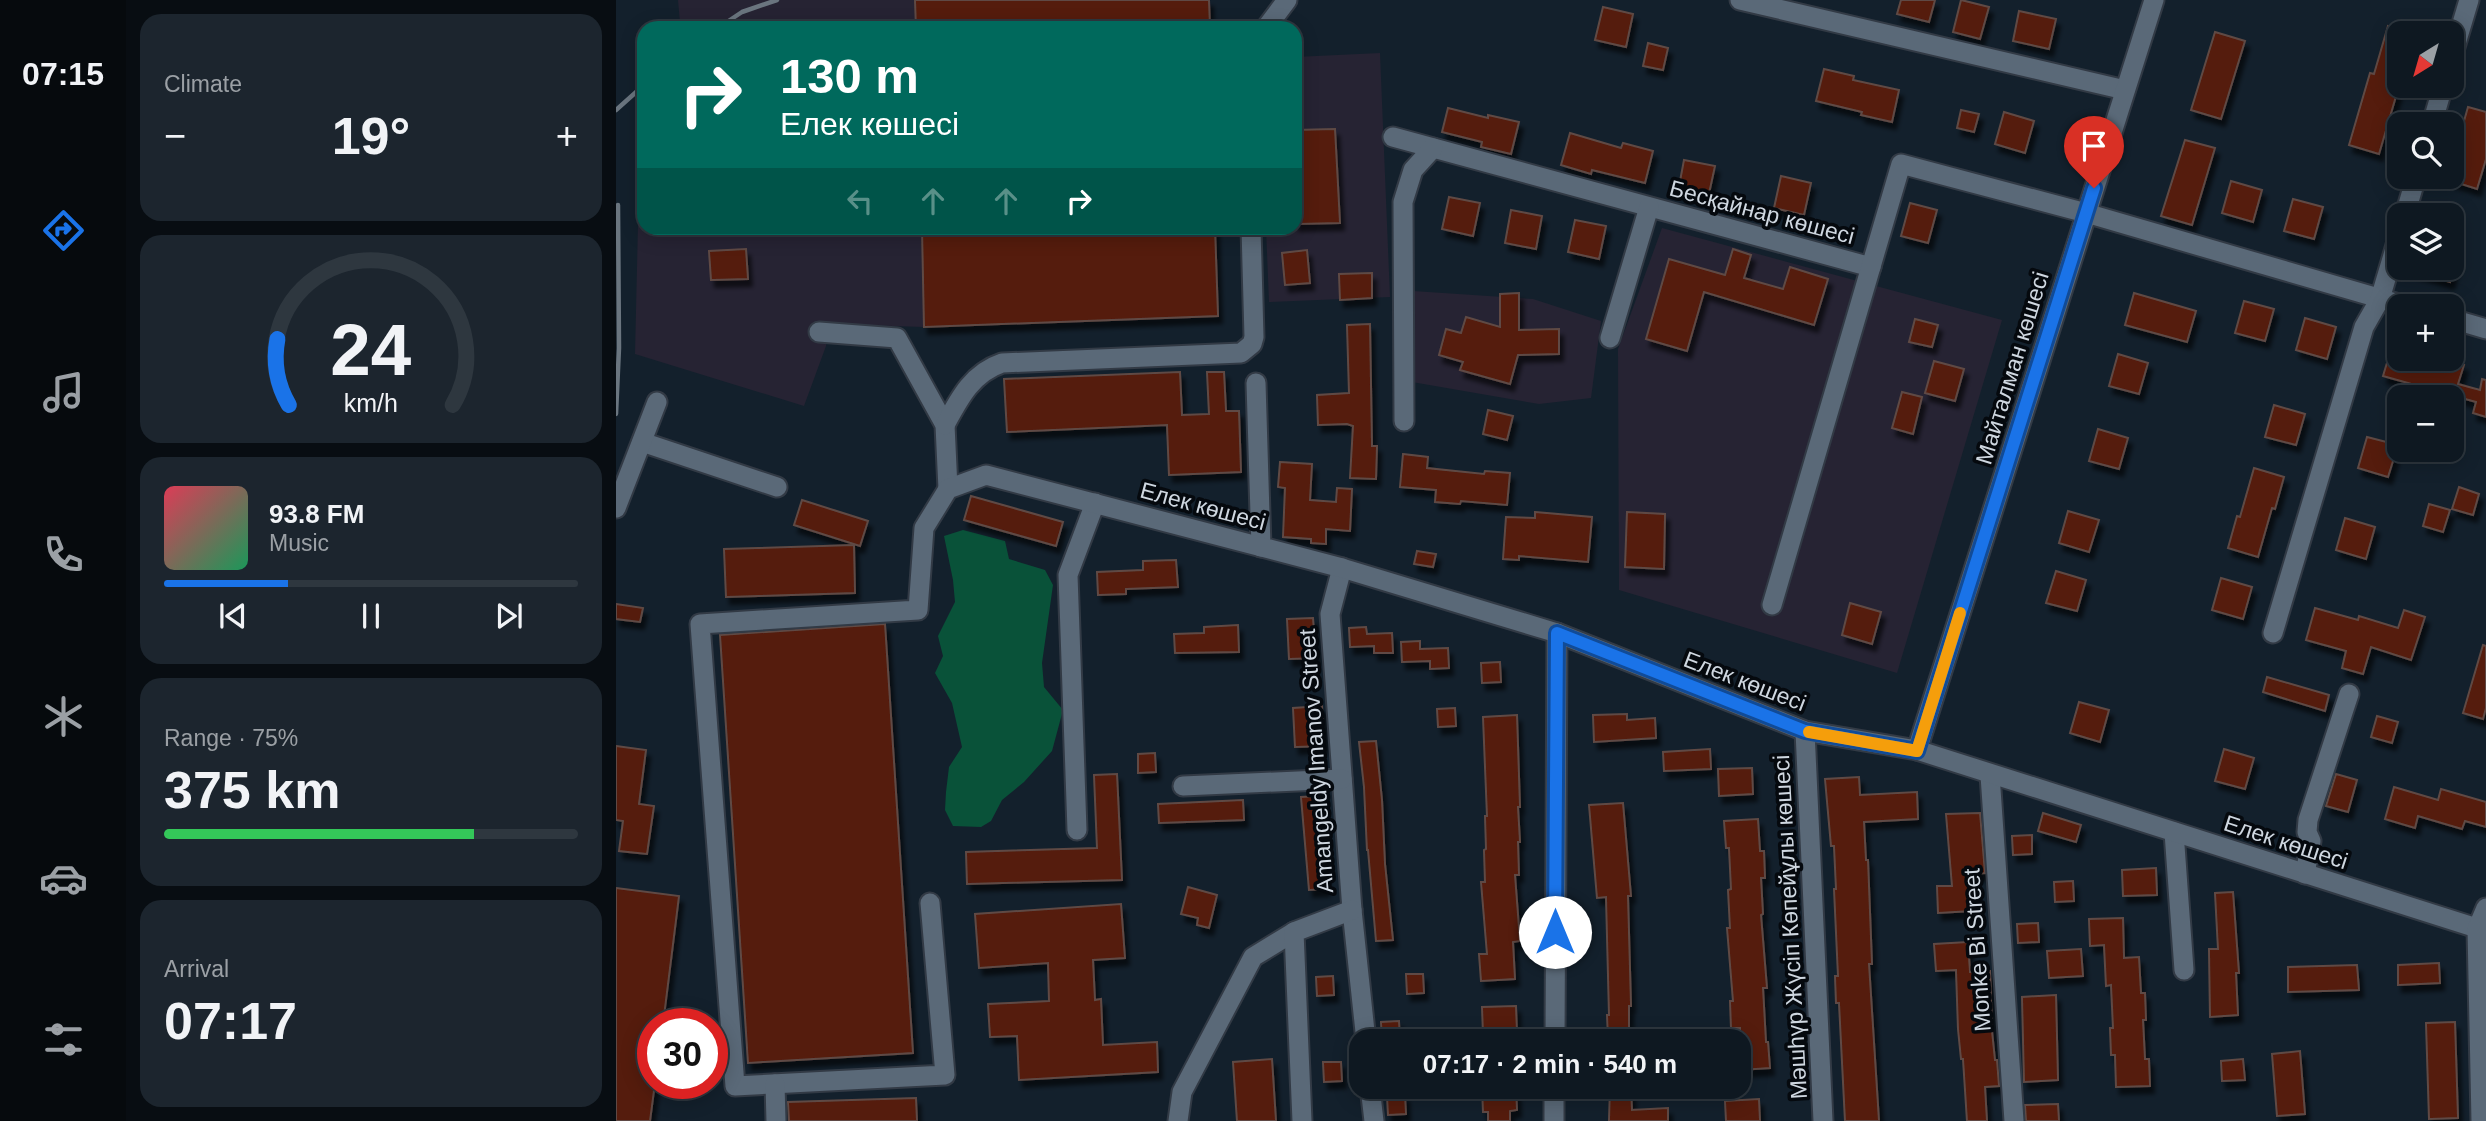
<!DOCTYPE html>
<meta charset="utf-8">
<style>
:root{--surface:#0e1821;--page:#1c252e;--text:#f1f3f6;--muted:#9ba0a5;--line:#2e373f;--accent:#1a73e8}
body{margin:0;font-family:Helvetica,sans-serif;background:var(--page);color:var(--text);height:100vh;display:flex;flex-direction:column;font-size:26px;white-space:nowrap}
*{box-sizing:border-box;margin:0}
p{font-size:23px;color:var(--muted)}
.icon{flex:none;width:38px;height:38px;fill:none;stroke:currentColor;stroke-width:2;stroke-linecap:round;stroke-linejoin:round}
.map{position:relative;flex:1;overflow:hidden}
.sheet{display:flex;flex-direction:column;gap:14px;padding:14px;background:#080d12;width:490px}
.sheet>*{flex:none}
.banner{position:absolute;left:21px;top:21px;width:665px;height:214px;border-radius:21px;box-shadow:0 4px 18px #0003,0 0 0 2px var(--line);background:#00695c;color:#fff;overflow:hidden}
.needle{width:46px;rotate:217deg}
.buttons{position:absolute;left:1771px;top:21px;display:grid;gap:14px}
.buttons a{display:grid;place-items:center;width:77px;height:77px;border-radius:14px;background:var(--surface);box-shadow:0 4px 18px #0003,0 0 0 2px var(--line);font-size:35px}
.speed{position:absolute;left:21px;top:1008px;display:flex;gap:14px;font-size:35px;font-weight:700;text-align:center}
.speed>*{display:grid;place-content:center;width:91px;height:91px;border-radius:50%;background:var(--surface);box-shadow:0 4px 18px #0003,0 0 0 2px var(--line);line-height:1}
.speed .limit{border:10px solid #d22;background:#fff;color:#111}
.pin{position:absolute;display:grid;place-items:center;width:60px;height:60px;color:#fff;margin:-72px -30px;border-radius:50% 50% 50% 0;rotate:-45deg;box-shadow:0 0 7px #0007}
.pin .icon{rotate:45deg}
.me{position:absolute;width:77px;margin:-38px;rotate:0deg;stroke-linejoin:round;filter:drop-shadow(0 0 5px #0008)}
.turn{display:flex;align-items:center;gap:24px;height:147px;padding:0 28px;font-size:32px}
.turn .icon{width:91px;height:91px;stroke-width:2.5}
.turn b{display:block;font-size:49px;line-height:60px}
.lanes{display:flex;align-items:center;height:66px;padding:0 28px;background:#0003;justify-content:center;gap:35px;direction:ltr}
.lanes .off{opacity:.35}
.big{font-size:52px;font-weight:700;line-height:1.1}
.sheet .card{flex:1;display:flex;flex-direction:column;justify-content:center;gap:10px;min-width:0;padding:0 24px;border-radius:21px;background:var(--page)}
.sheet .dial{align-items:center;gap:0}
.dial svg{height:182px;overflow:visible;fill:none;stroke:var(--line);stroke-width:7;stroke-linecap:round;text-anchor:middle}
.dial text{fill:var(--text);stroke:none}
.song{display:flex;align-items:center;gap:21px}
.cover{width:84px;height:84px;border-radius:10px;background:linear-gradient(135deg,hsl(350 70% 55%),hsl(150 70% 35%))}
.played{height:7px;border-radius:4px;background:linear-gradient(90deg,var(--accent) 30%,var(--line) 30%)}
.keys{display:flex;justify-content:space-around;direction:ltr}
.heat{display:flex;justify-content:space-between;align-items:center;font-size:38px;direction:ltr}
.charge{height:10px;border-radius:5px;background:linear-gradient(90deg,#34c759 75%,var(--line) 0)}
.trip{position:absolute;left:733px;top:1029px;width:402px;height:70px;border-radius:21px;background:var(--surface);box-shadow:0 4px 18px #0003,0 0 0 2px var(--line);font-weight:700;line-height:70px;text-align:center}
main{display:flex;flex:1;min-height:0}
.tabs{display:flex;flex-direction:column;width:126px;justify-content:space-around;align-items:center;background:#060a0d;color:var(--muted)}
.tabs .icon{width:49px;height:49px}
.tabs .current{color:var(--accent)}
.tabs b{font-size:32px;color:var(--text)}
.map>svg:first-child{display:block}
.commercial{fill:#262333}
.green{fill:#095239}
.building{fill:#541a0b;stroke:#5f4a44;stroke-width:2;filter:url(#shadow)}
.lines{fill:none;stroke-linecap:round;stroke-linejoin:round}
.minor-casing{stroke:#323a45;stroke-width:23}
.minor{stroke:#5a6978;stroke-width:19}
.rail{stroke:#6a757f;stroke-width:4.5}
.route-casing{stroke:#114b97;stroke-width:18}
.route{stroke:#1a73e8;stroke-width:12}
.slow{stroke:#f59e0b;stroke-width:12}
.labels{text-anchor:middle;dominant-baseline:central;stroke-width:7;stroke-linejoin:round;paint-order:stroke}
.street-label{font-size:23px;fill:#cfd7e0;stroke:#05090e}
</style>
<main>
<nav class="tabs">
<b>07:15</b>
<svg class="icon current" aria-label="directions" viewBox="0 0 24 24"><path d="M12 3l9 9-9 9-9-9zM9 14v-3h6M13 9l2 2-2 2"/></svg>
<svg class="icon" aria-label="music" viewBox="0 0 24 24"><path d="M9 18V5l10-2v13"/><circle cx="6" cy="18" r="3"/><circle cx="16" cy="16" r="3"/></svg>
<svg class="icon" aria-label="phone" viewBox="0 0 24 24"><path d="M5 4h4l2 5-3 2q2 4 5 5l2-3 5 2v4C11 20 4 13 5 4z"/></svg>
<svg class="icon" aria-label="climate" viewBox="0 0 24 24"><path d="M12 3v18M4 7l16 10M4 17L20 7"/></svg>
<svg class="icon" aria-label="car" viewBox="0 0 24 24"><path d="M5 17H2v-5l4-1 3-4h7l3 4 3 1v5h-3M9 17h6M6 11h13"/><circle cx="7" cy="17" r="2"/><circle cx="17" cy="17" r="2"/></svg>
<svg class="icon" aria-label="filters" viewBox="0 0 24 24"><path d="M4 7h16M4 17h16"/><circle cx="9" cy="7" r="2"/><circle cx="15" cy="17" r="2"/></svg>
</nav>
<section class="sheet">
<div class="card"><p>Climate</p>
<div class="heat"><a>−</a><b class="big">19°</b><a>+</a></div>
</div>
<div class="card dial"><svg viewBox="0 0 100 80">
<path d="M14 69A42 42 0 1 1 86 69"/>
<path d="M14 69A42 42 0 0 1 9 40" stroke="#1a73e8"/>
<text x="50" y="56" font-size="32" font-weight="700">24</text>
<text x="50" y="72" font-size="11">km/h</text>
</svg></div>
<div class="card">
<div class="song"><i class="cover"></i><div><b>93.8 FM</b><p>Music</p></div></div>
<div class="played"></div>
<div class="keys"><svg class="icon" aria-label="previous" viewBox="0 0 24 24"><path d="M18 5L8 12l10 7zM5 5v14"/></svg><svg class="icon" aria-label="pause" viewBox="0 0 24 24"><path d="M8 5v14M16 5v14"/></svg><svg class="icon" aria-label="next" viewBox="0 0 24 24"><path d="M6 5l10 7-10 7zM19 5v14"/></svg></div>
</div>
<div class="card"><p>Range · 75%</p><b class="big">375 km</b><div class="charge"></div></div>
<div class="card"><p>Arrival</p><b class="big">07:17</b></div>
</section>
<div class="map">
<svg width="1870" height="1121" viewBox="0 0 1870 1121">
<defs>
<filter id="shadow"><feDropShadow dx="4" dy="7" stdDeviation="2" flood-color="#0009"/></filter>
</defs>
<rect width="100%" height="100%" fill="#13202c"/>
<!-- commercial -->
<g class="commercial">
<path d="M62,0H594L595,28H59L64,23Z"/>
<path d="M764,53L774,297L653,302L650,228H679V57Z"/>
<path d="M28,199V228H600L602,316L308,327L213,324L210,346L188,406L19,354L22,224Z"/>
<path d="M1046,228L1386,320L1281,673L1003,590L1002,349Z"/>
<path d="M797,291L917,299L985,321L975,398L923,404L796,382Z"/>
</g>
<!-- green -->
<path class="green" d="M347,530L389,541L393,559L429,570L437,585L426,663L428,687L447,710L436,751L408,782L386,800L375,821L365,827L337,826L329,810L330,792L333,767L346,747L336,703L319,673L327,656L322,636L339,602L337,580L328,536Z"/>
<!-- building -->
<g class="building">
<path d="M299,0H593L594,28H300Z"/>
<path d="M1285,0H1319L1313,22L1281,14Z"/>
<path d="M1345,0L1373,7L1364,39L1337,32Z"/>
<path d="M987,7L1017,14L1010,47L979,40Z"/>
<path d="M1403,11L1440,19L1433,49L1397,41Z"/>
<path d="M1772,26L1783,29V86L1763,154L1733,145L1754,73L1758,74Z"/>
<path d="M1599,32L1629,41L1605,119L1575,110Z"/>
<path d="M1032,43L1052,48L1047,70L1027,66Z"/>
<path d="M1208,69L1238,76L1237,80L1283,90L1276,122L1245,115L1246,112L1200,101Z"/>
<path d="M1852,107L1870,112V159L1861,189L1836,181V164Z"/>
<path d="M832,108L872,118V115L903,122L895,154L865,147L866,142L826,132Z"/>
<path d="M1345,110L1363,114L1358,132L1341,128Z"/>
<path d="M1388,112L1418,121L1409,153L1379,144Z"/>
<path d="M719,129L724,223L679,224V130Z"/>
<path d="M954,133L1005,148L1007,143L1037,151L1029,183L976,170L975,174L945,165Z"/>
<path d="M1569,140L1599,148L1576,225L1545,216Z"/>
<path d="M1068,160L1099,166L1092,198L1062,192Z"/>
<path d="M1165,176L1195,183L1188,215L1158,208Z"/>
<path d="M1615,181L1646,190L1637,222L1606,213Z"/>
<path d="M833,197L864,203L857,236L826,229Z"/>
<path d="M1677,199L1707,207L1698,239L1668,231Z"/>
<path d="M1294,203L1321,210L1312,243L1285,236Z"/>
<path d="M895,210L926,216L920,249L889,243Z"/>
<path d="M959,220L990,226L983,259L952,252Z"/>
<path d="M306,228H599L602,316L308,327Z"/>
<path d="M130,249L132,279L95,280L93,251Z"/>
<path d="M1117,249L1135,255L1128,278L1167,289L1174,267L1212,279L1198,325L1088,292L1071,351L1030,339L1053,259L1109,275Z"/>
<path d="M691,250L694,283L669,285L666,253Z"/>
<path d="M1799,268H1838L1834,282L1798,271Z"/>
<path d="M756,273V298L724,300L723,274Z"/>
<path d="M903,293V330L943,329V354L902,355L894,384L844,370L847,362L823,355L830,329L845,333L850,317L884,327V294Z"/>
<path d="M1518,293L1580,311L1571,342L1509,325Z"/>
<path d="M1628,301L1658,309L1649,341L1619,333Z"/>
<path d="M1689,318L1720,327L1711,359L1680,350Z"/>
<path d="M1299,319L1322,325L1316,347L1293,342Z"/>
<path d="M754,324L756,446H761L760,479L734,478L737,426L731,424L702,425L701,395L733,393L731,325Z"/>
<path d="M1780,333H1783V359H1828L1848,365L1842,384L1864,390L1866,379L1870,380V417L1857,413L1860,402L1767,376Z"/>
<path d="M1502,354L1532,363L1523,394L1493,386Z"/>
<path d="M1318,361L1348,369L1339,401L1309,393Z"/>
<path d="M564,372L566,415L593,414L591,372H608L610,411H623L625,472L553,475L551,425L391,432L388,379Z"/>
<path d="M1286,392L1306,397L1297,434L1276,428Z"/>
<path d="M1658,405L1689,414L1680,445L1649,437Z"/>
<path d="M872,410L897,416L891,440L867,434Z"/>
<path d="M1482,429L1512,438L1503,469L1473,461Z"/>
<path d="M1751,437L1782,445L1772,477L1742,468Z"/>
<path d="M787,454L812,457L811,468L868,474L869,471L894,473L891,505L845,501L844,504L819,502L820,490L784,487Z"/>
<path d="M664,462L696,464L694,500L720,502L721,488L736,489L734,531L710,529V544L695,543V539L667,537L669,488L662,487Z"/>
<path d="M1638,468L1668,477L1659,509L1656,508L1642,557L1612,548L1621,516L1624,517Z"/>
<path d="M1843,487L1863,494L1857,515L1836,509Z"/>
<path d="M355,496L447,522L440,546L348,520Z"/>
<path d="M186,500L252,521L244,546L178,525Z"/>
<path d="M1813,504L1834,510L1827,532L1807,526Z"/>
<path d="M1452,511L1483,520L1473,552L1443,543Z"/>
<path d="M919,512L976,517L972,562L903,556V560L887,559L890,517L919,518Z"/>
<path d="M1011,512L1049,514L1048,569L1009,567Z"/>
<path d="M1729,518L1759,527L1750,559L1720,550Z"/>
<path d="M238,545L239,593L110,597L108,549Z"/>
<path d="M801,551L820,554L817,567L798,564Z"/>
<path d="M560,560L562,587L510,589V594L482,595L481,572L527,570V561Z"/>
<path d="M1440,571L1470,580L1461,611L1430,603Z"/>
<path d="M1605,578L1636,587L1627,619L1596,610Z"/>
<path d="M1234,603L1265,612L1256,644L1226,635Z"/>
<path d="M0,604L27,608L24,622L0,619Z"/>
<path d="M1699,608L1742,620L1743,616L1782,628L1788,610L1809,617L1795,660L1755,647L1747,674L1726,668L1730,651L1690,640Z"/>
<path d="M697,618L700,658L673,659L671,619Z"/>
<path d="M269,624L297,1053L132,1063L104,635Z"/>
<path d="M622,625L623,652L559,653L558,634L588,633V627Z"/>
<path d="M750,627L751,634L776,633L777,653H758V646L734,647L733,628Z"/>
<path d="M804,641V649L832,648L833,668L814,669V661L786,662L785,642Z"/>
<path d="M1867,645L1870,646V708L1867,719L1847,713Z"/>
<path d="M884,662L885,682L866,683L865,663Z"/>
<path d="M1651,677L1713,695L1709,711L1647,692Z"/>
<path d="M1463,702L1493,710L1484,742L1454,733Z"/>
<path d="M706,706L708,746L679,747L677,708Z"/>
<path d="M839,708L840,726L822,727L821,709Z"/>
<path d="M1011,714V720L1039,718L1040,738L978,742L977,715Z"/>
<path d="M901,715L904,807H902L904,842H902L903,875H899L904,941L897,942L899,979L865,981L863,954H871L865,882H869L868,850L870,849L869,816H871L867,717Z"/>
<path d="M1761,716L1782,722L1776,743L1755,737Z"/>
<path d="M760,741L766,800L769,864L777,940L760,941L752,850H751L748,787L743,742Z"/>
<path d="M0,746L30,750L23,804L38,806L31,854L3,851L7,821L0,820Z"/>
<path d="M1094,749L1095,769L1048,771L1047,752Z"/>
<path d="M1608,749L1638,758L1629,789L1599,781Z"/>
<path d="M539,753L540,772L522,773V754Z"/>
<path d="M1136,768L1137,794L1103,796L1102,769Z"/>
<path d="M501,774L506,880L351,884L350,852L481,848L478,775Z"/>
<path d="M1720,774L1741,780L1732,812L1710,806Z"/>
<path d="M1243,777L1244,795L1301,792L1302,819L1248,822L1250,860H1252L1256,964H1253L1263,1121H1229L1223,1003H1220L1219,976H1222L1218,889H1220L1218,846H1215L1209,779Z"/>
<path d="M1778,787L1822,800L1825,789L1870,802V827L1849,821L1846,829L1802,816L1799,828L1769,819Z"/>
<path d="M703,796L710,889L693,890L685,797Z"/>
<path d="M627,800L628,820L543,823L542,804Z"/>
<path d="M1007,803L1015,896H1012L1015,1006H1013V1037L992,1038L991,1015H993L990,897L981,898L973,805Z"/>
<path d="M1364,813L1369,873L1354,874L1356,911L1322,913L1321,886H1336L1330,814Z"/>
<path d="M1427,813L1465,825L1460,842L1422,831Z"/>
<path d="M1142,819L1144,851H1148L1149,878H1145L1147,914L1145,915L1151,988H1147L1150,1042H1152L1154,1068L1124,1070V1028H1115L1114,1001H1117L1111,928H1114L1112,890L1115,889L1113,848H1110L1108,821Z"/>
<path d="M1416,835V854L1397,855L1396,836Z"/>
<path d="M1540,868L1541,895L1507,896L1506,870Z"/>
<path d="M1457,881L1458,901L1439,902L1438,882Z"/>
<path d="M572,887L601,895L593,928L581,925L582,918L565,914Z"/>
<path d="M0,888L63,896L47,1024H37V1083H39L34,1121H0Z"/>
<path d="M1617,892L1623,973H1620L1622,1015L1594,1017L1593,949H1602L1599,893Z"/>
<path d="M505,904L509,958L477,960L479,1000L485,999L487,1045L541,1042L542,1072L403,1080L401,1036L374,1037L372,1004L433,1001L432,963L363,968L359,914Z"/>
<path d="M1507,918L1508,958L1523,957L1525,993H1529L1530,1020H1527L1529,1059H1533L1534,1086L1500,1087L1499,1055H1495L1494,1028H1497L1495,985L1490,986L1488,945L1474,946L1473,919Z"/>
<path d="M1422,923L1423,942L1402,943L1401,924Z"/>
<path d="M1352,942L1354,972L1374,971L1376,1031L1379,1060H1381L1383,1086L1369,1087L1371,1121H1351L1347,1059H1345L1342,1029L1340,970L1320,971L1318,944Z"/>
<path d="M1465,949L1467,976L1433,978L1431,951Z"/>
<path d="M1823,963L1824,983L1782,985V965Z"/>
<path d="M1741,965L1743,990L1672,992V967Z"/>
<path d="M790,974H807L808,993L791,994Z"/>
<path d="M717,976L718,995L701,996L700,977Z"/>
<path d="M1440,995L1442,1080L1408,1082L1406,997Z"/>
<path d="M900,1006L901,1033L867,1034L866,1007Z"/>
<path d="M783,1021L784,1040L766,1041L765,1022Z"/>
<path d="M1839,1022L1842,1118L1813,1119L1810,1023Z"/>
<path d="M1684,1051L1689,1114L1661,1116L1656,1054Z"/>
<path d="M656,1059L660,1121H621L617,1062Z"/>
<path d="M1627,1059L1629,1080L1606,1081L1605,1061Z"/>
<path d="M707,1062H725L726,1081L708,1082Z"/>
<path d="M866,1087H900L901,1110L894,1111V1121H872V1112H867Z"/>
<path d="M994,1087H1015L1016,1110L1052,1108V1121H993Z"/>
<path d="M789,1095L790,1114L772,1115L771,1096Z"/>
<path d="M300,1098L301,1121H173L172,1102Z"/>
<path d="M1143,1099L1144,1121H1110L1109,1101Z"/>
<path d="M1442,1104L1443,1121H1410L1409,1105Z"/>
</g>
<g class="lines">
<!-- minor casing -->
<g class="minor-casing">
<g id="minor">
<path d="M1124,0L1509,90"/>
<path d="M650,28L671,0"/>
<path d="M1836,57L1853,0"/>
<path d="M1816,124L1827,86"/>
<path d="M777,137L1255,267"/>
<path d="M1789,215L1800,177"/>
<path d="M1836,319L1870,329"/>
<path d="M203,332L281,338L329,425L332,489"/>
<path d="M994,338L1033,207"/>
<path d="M640,383L645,547"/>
<path d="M788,421L787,202L797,170L817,148"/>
<path d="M329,425C343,399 356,373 386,363L625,353L636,344L638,337L635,228"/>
<path d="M26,442L161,487"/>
<path d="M0,508L41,402"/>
<path d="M726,568L714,614L736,910L750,1041"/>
<path d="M1156,605L1285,164L1470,213L1790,306"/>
<path d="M1657,633L1748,327L1764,299L1783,235"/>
<path d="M1189,731L1207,1121"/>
<path d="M1301,750L1538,0"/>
<path d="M1374,775L1398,1121"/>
<path d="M567,786L726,779"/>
<path d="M461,830L452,575L479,503"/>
<path d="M1558,832L1568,970"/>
<path d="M1689,874L1695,841L1691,832L1692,820L1733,694"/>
<path d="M314,903L329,1075L119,1086L84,624L302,610L308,528L332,489L370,475L726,568L941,633L1189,731L1301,750L1870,931"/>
<path d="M939,1041L941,633"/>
<path d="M159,1084L160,1121"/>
<path d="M754,1087L758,1121"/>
<path d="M562,1121L566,1092L637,957L678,932"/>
<path d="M686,1121L678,932L736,910"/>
<path d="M938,1121V1087"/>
<path d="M1865,1121L1861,929L1870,908"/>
</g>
</g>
<!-- minor -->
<use href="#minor" class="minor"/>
<!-- rail -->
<g class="rail">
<path d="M102,28L126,12L161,0"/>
<path d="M0,110L28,85"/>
<path d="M0,414L3,348L2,205"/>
</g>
</g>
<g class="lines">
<!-- route casing -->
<g class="route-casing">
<path id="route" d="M939,932L941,633L1189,731L1301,751L1478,188"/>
</g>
<!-- route -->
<use href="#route" class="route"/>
<!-- slow -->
<path class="slow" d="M1193,732L1301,751L1344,613"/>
</g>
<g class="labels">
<!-- street labels -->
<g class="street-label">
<text transform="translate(1146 212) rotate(15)">Бесқайнар көшесі</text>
<text transform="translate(1396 368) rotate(-73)">Майталман көшесі</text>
<text transform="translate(587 506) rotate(15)">Елек көшесі</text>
<text transform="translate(1129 681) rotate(21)">Елек көшесі</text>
<text transform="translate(700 761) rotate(-94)">Amangeldy Imanov Street</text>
<text transform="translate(1670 842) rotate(18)">Елек көшесі</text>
<text transform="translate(1174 927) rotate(-93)">Мәшһүр Жүсіп Көпейұлы көшесі</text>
<text transform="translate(1361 950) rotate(-94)">Monke Bi Street</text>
</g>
</g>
</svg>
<div class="buttons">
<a><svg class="needle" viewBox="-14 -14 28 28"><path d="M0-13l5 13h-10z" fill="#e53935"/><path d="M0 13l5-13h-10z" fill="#9ba0a5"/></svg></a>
<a><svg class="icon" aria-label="search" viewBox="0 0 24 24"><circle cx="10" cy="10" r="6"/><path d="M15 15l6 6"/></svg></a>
<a><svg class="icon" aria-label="layers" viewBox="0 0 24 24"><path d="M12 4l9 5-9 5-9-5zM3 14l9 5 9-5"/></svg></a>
<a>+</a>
<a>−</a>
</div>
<div class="speed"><div class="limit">30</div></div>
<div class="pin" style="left:1478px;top:188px;background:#d93025"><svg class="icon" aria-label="arrive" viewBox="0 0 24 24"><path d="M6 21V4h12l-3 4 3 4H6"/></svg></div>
<svg class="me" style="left:939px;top:932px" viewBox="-20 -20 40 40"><circle r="19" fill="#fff"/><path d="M0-13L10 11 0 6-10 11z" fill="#1a73e8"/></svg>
<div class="trip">07:17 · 2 min · 540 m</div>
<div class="banner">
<div class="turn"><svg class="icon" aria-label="right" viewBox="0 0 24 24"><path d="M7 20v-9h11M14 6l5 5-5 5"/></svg><div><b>130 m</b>Елек көшесі</div></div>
<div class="lanes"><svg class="icon off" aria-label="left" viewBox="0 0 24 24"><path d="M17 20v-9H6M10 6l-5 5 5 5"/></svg><svg class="icon off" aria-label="ahead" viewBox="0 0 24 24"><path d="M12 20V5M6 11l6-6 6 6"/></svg><svg class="icon off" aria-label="ahead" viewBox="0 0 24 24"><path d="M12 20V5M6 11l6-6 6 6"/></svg><svg class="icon" aria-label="right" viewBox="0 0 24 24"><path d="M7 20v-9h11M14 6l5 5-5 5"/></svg></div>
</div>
</div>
</main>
